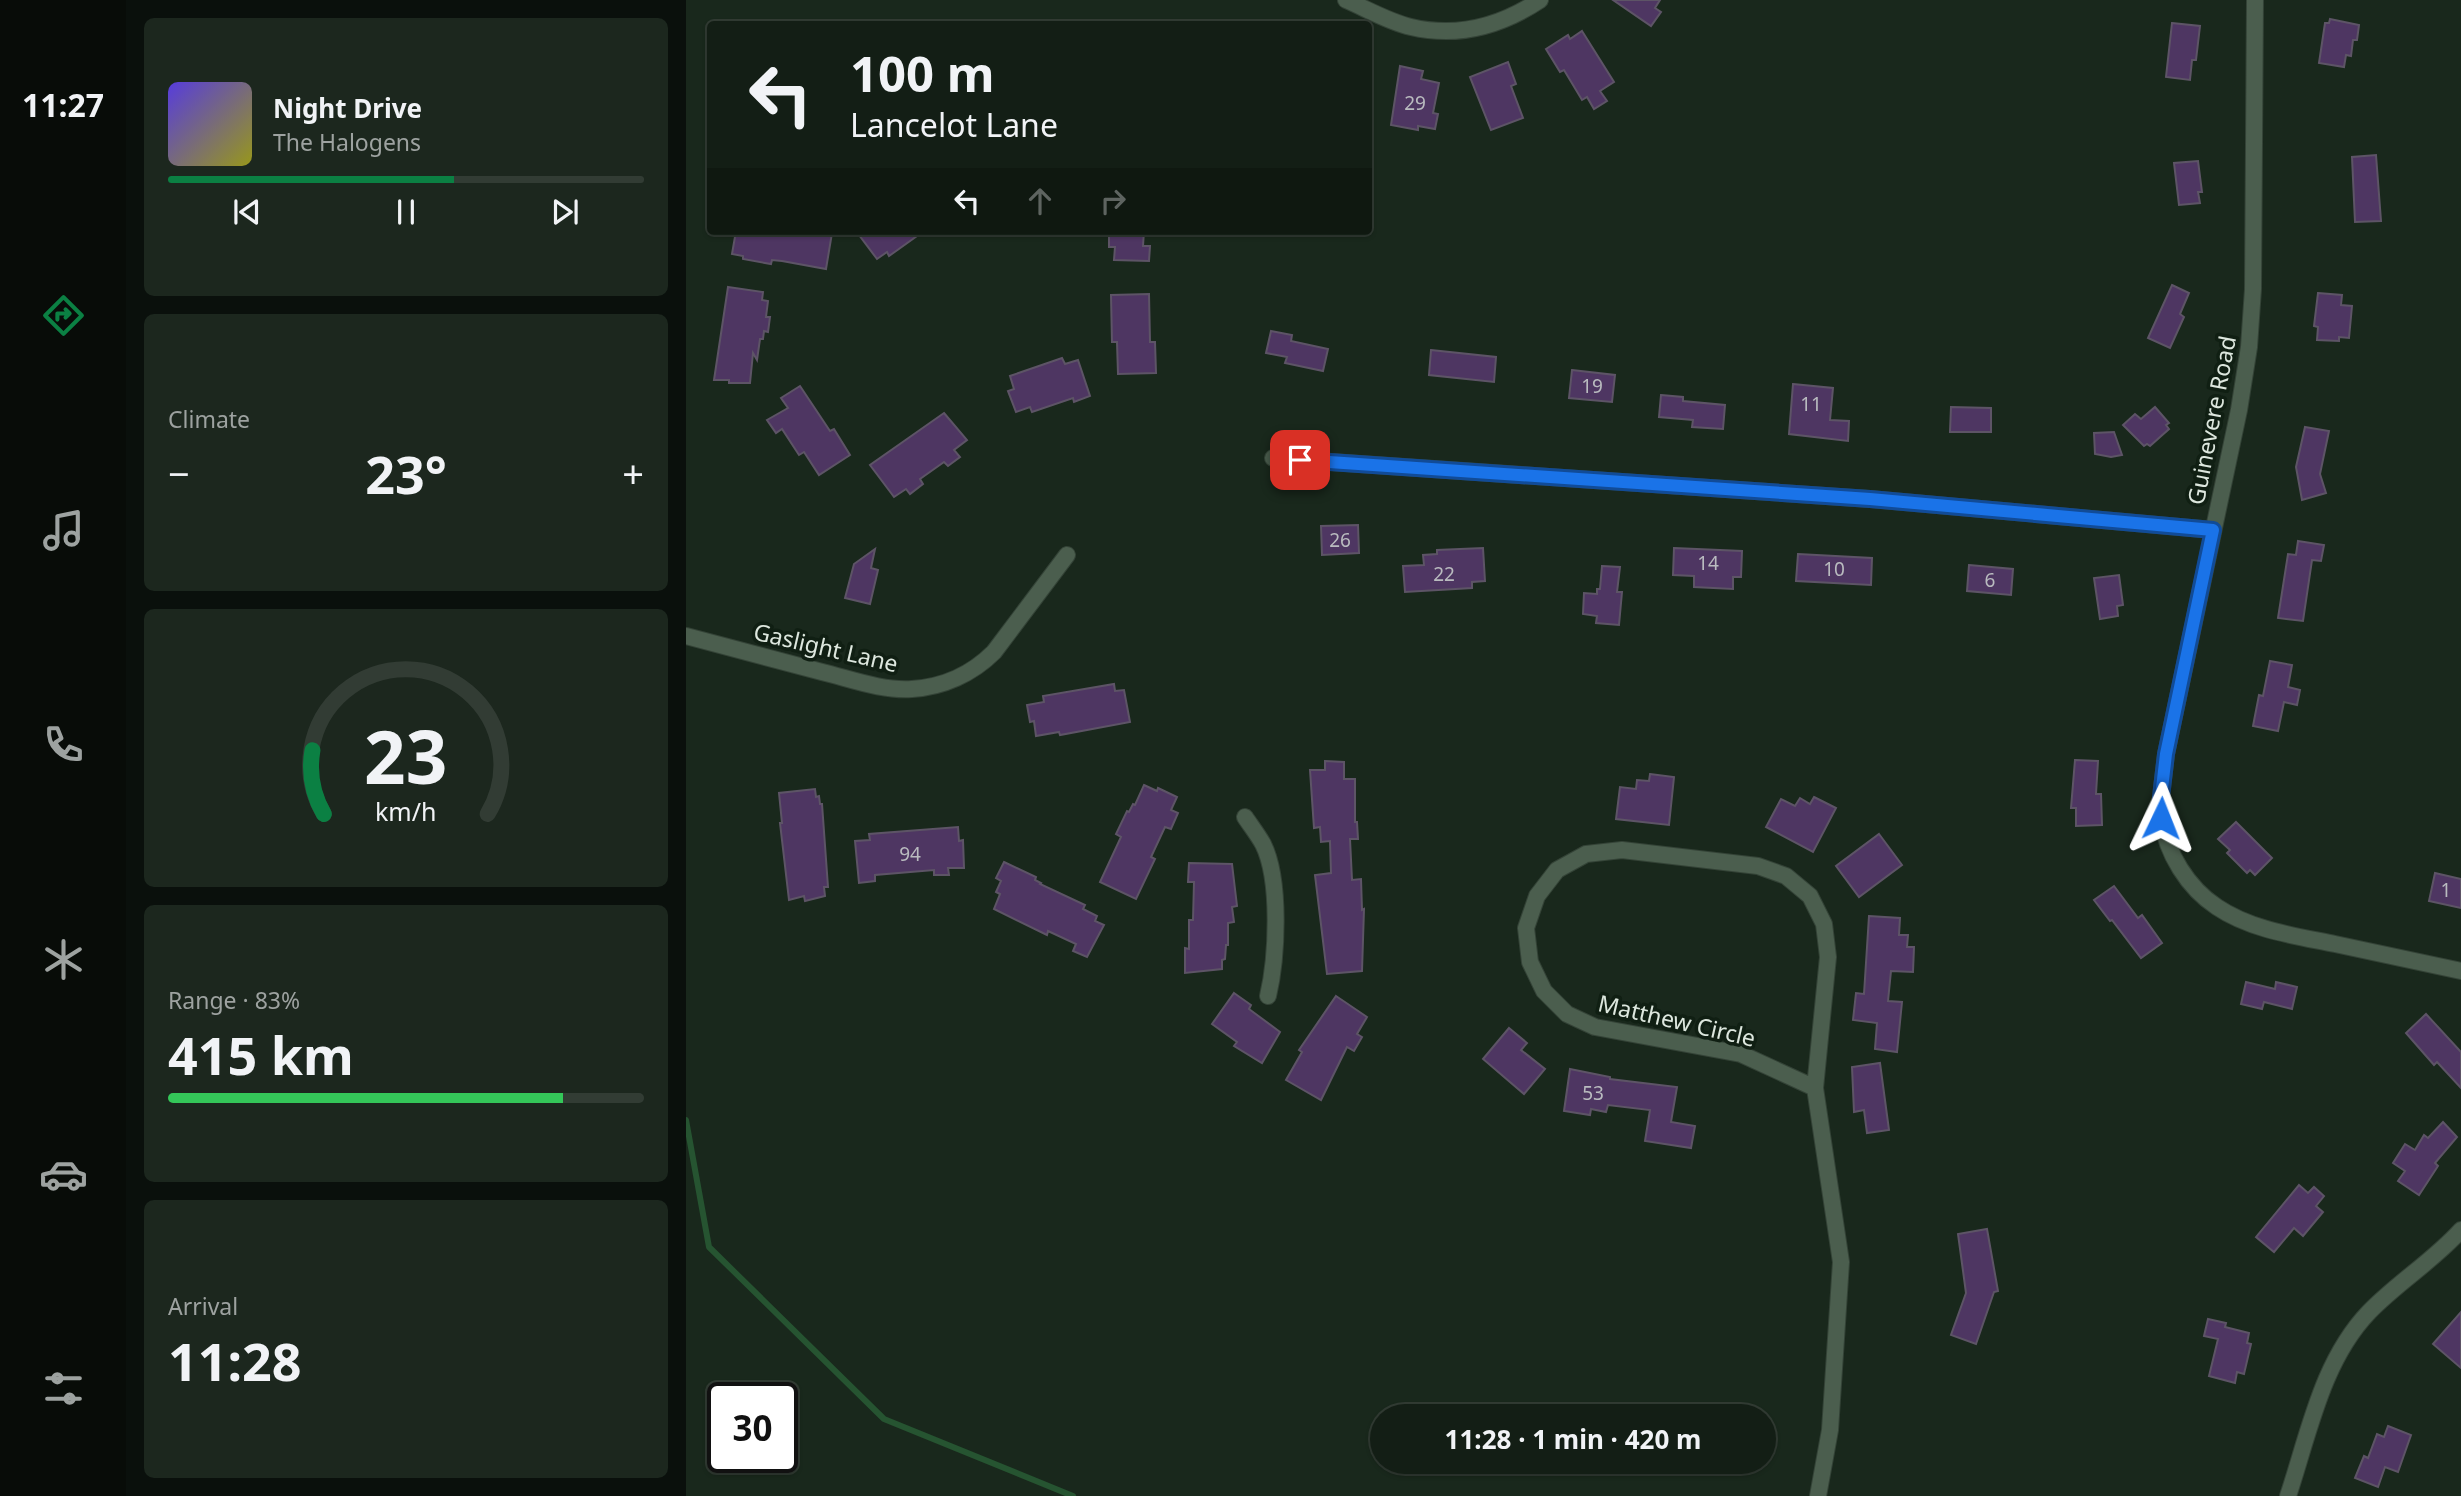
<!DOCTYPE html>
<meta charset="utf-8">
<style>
:root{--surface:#131e15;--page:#1c271e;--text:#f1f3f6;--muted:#9da2a0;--line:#323c34;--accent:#0b8043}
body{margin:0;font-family:"Noto Sans",sans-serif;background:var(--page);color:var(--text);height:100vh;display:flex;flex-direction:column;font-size:26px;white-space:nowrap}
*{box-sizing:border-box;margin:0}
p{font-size:23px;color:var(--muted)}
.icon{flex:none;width:38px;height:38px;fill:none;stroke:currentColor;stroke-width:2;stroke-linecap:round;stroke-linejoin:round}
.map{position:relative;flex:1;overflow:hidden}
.sheet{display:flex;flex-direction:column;gap:18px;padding:18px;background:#0a100c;width:560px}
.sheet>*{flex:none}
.banner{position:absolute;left:21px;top:21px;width:665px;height:214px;border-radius:7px;box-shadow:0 2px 5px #0004,0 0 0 2px var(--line);background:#131e15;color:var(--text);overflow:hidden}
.speed{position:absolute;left:21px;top:1382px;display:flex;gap:14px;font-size:35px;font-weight:700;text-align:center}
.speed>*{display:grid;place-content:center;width:91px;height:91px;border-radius:50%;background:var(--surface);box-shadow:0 2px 5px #0004,0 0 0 2px var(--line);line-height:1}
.speed .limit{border:4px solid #111;border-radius:10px;background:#fff;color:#111}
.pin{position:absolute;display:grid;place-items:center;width:60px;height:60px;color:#fff;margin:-30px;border-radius:14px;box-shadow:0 4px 10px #0006}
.me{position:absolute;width:77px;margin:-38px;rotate:2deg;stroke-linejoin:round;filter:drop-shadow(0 0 5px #0008)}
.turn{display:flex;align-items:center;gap:24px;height:147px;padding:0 28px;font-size:32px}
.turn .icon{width:91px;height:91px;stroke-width:2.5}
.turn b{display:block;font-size:49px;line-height:60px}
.lanes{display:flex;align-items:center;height:66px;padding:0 28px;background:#0003;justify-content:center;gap:35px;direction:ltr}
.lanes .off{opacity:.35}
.big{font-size:52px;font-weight:700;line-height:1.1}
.sheet .widget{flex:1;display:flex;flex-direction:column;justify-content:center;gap:10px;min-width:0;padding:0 24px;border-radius:10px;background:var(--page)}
.sheet .dial{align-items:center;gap:0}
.dial svg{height:182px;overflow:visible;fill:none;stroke:var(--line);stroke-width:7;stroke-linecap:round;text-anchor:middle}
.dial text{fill:var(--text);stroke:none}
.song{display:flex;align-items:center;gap:21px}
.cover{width:84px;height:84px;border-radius:10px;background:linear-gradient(135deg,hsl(250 70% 55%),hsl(60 70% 35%))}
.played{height:7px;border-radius:4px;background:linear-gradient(90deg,var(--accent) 60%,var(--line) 60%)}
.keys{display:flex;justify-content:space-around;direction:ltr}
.heat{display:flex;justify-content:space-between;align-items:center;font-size:38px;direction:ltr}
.charge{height:10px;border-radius:5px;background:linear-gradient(90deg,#34c759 83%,var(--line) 0)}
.trip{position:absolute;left:684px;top:1404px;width:406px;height:70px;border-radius:35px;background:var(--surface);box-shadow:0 2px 5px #0004,0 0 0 2px var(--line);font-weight:700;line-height:70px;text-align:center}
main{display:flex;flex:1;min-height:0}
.tab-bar{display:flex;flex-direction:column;width:126px;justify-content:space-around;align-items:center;background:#080c08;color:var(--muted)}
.tab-bar .icon{width:49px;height:49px}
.tab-bar .on{color:var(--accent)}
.tab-bar b{font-size:32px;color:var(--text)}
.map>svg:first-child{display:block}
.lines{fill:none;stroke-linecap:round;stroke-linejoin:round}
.stream{stroke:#265431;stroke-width:6}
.building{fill:#4e3662;stroke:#5d5466;stroke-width:2}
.minor-casing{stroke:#344337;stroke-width:18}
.minor{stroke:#4b5e4e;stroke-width:16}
.route-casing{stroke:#114b97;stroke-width:18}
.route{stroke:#1a73e8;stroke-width:12}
.labels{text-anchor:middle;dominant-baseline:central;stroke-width:7;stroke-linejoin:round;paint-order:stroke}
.number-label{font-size:19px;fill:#b9bbbf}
.street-label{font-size:23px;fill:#dde7de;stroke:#101f13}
</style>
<main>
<nav class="tab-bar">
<b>11:27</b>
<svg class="icon on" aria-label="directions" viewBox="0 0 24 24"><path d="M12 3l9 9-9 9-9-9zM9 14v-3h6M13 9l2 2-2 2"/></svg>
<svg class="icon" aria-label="music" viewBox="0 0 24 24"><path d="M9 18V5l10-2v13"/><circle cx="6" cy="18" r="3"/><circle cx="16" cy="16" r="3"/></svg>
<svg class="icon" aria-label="phone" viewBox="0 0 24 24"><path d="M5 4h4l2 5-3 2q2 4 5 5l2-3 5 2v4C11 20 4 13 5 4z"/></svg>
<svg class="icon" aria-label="climate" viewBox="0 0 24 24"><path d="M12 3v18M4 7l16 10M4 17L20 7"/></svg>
<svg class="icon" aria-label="car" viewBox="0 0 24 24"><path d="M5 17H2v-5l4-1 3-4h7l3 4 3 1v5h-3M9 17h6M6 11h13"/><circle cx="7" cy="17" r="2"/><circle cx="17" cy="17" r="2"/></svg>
<svg class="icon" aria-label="filters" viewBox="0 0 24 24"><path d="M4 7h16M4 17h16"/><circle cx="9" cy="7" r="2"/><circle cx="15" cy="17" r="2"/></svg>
</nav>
<section class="sheet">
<div class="widget">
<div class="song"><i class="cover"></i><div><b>Night Drive</b><p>The Halogens</p></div></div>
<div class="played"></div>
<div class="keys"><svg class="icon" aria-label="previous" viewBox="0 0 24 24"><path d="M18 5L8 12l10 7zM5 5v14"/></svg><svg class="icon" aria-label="pause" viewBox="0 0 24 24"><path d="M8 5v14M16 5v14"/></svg><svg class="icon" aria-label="next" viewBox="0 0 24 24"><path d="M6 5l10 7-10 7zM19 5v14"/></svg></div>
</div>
<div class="widget"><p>Climate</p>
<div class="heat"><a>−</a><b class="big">23°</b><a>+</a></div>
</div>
<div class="widget dial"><svg viewBox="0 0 100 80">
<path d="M14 69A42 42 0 1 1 86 69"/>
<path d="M14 69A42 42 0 0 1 9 41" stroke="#0b8043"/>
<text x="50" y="56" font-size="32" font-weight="700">23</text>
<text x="50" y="72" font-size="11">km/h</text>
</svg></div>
<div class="widget"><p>Range · 83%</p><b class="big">415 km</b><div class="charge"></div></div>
<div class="widget"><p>Arrival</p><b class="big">11:28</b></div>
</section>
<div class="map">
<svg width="1775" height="1496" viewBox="0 0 1775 1496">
<rect width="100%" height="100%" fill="#19281c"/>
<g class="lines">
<!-- stream -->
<path class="stream" d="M0,1120L23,1247L198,1419L387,1496"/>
</g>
<!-- building -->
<g class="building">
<path d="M927,0H974L969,8L975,12L965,26Z"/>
<path d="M1644,19L1673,25L1671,40H1667L1665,56L1660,55L1658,67L1633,63L1639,23H1643Z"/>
<path d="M1486,23L1514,26L1510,60H1506L1504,80L1480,77Z"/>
<path d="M896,31L928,82L914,91L921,101L908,109L901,97L896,100L878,70L874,72L860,49L882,35L884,39Z"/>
<path d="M822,62L830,84L825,86L837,118L805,130L784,77Z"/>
<path d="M714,66L737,71L735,79L753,83L747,113L752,114L749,129L732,126V130L705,125Z"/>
<path d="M1690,155L1695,221L1669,222L1666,157Z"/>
<path d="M1512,161L1516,192H1512L1514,203L1493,205L1488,163Z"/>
<path d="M50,231L146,233L140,269L96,261L86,260L85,264L57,259V256L46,254Z"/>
<path d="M170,231H238L203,256L201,252L191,259Z"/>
<path d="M423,231H458L457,246H464L463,261L428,260L429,247H423Z"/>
<path d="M1486,285L1503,293L1494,314L1498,317L1484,348L1462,338Z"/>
<path d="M42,287L77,292L76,300L82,301L80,317H84L82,332L78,331L77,339H74L71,360L67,353L64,383H43V380H28Z"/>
<path d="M1632,293L1656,295L1655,305L1666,306L1663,338L1653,337V341L1631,340L1632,327L1628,326Z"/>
<path d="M463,294L464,342H469L470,373L432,374L431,342H426L425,295Z"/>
<path d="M585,331L606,335L605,341L642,349L637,371L599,363L601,357L580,353Z"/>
<path d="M745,350L810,357L808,382L743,375Z"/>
<path d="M376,358L379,364L392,360L404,396L388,402L387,398L346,412L344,407L330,412L322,391L328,389L324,376Z"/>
<path d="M886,370L929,375L926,402L883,398Z"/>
<path d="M1107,384L1147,388L1144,420L1163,421L1162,441L1103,434Z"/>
<path d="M114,386L144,431L148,429L164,455L133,475L118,452L113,455L96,429L90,433L81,420L102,408L95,398Z"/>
<path d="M975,395L997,397V401L1039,405L1037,429L1006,427L1007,420L973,417Z"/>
<path d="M1265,407L1305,408V432H1264Z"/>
<path d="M1469,407L1483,423L1480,425L1483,429L1464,446L1461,444L1458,446L1437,425L1449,414L1455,419Z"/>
<path d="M258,413L281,440L268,450L274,457L262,466L258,462L234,479L237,484L224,494L220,489L208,497L184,465Z"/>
<path d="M1619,427L1643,431L1634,474L1640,493L1616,500L1610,467Z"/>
<path d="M1428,432L1436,455L1425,457L1409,454L1408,433Z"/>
<path d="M672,525L673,553L636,555L635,526Z"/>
<path d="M1612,541L1638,545L1635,561L1626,560L1617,621L1592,618L1602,554L1610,555Z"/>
<path d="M797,548L799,581L786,582V588L719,592L717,566L738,565L737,555L751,554V550Z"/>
<path d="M988,548L1056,551L1055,577H1047V589L1008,587V576L987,575Z"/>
<path d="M189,549L185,568L192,570L184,604L159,598L168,564Z"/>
<path d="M1112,554L1186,558L1185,585L1110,581Z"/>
<path d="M1283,565L1327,569L1325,595L1281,591Z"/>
<path d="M916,566L934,567L931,592H936L933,625L910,623L911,616L897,614L898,593L911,594V589H914Z"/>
<path d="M1433,575L1437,605L1431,606L1432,616L1414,619L1408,578Z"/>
<path d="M1584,661L1606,665L1602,687L1614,690L1611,705L1598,702L1592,731L1567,726L1573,695L1577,696Z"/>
<path d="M428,684L429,691L438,690L444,722L374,735L373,732L350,736L348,721L344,722L341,705L358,702L357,696Z"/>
<path d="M1389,760L1412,761L1410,794H1415L1416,825L1390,826V808H1385Z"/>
<path d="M639,761L658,762V779H669V822H671L672,839H664L666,880L675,879L676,910L678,909L676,971L641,974L629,875L645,873L644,841L635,842L634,827L628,828L624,770H639Z"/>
<path d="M964,774L988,777L983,825L930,819L934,787L950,789L951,780L963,781Z"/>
<path d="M458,785L471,791L472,788L491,797L485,810L492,813L485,829L479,827L465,857L469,859L450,899L414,882L435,837L430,834L441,811L443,812L447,804L449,805Z"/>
<path d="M129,789L130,797L133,796L134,804H136L142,887H138L139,896L119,901L118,896L103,900L94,823H96L93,793Z"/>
<path d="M1128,797L1150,808L1127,852L1080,827L1095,799L1109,806L1114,798L1124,804Z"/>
<path d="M1550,822L1586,858L1569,875L1564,870L1561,873L1541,853L1544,850L1532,839Z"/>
<path d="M272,827L273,841L277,840L278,868H262L263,875H248V870L189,875V881L173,883L169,841L184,840L183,834Z"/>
<path d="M1193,834L1216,865L1173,897L1150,866Z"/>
<path d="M318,862L350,877L349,880L355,883L354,884L399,905L397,909L411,916L409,921L418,925L401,957L387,951L390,944L362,931L361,935L308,909L314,894L310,892L315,881L310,878Z"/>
<path d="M503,863L546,864L551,906L546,907L548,922L542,923V945H540L539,959L536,960V969L499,973V948L503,949V920H507L508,882H502Z"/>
<path d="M1749,873L1775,879V908L1743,901Z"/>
<path d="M1428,886L1452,918L1456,915L1476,943L1455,958L1426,920L1424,921L1408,900Z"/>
<path d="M1183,916L1214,918L1213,935H1222L1221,947H1228L1227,972L1205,971L1202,1001L1216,1002L1211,1052L1189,1049L1191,1023L1167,1020L1170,993L1178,994Z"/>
<path d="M1560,982L1589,989L1590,982L1611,987L1606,1009L1578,1002L1576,1009L1555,1004Z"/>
<path d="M548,993L565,1005L563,1009L594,1032L576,1063L548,1046L551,1042L526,1024Z"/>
<path d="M650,996L681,1017L671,1034L676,1037L668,1051L661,1047L635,1100L600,1080L616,1052L613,1050Z"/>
<path d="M1740,1014L1775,1052V1088L1751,1062L1748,1065L1720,1033Z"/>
<path d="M823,1028L841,1043L835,1050L859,1069L838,1094L797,1059Z"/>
<path d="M1194,1063L1203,1130L1181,1133L1178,1110L1168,1112L1166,1067Z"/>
<path d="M884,1069L924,1077V1079L991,1087L985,1122L1009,1126L1005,1148L959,1141L964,1110L922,1105L920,1112L905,1109L904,1115L878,1111Z"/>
<path d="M1757,1122L1771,1137L1749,1163L1752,1166L1733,1195L1712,1181L1719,1171L1707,1163L1719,1144L1729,1150L1738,1135L1742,1138Z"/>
<path d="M1613,1185L1622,1193L1628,1187L1638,1196L1630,1206L1637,1212L1617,1236L1608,1228L1588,1252L1570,1237Z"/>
<path d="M1301,1229L1312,1291L1308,1292L1290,1344L1265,1335L1280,1293L1272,1234Z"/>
<path d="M1775,1312V1368L1747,1344Z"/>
<path d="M1522,1319L1540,1323L1539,1327L1563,1333L1561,1343L1565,1344L1558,1374L1551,1372L1549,1383L1523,1376L1532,1339L1518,1336Z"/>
<path d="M1702,1426L1725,1435L1712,1472L1699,1467L1692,1487L1669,1478L1678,1456L1682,1458L1691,1434L1698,1437Z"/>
</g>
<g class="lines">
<!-- minor casing -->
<g class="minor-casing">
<g id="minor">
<path d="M660,0C681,9 703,22 725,27C772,38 815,26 854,0"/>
<path d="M1569,0L1567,289L1563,347L1553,410L1480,754C1478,775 1473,798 1476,819C1480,853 1502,888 1531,907C1565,930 1610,936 1649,944C1691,953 1733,962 1775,971"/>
<path d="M587,458L1184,499L1527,530"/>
<path d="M0,636C45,648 91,660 136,672C165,679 196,691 226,689C257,687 286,674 308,652L381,555"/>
<path d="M559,817C565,826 572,835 577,844C595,880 591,958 582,996"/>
<path d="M1129,1088L1055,1054L909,1027L881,1014L858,991L844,962L840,928L851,896L871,870L900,854L936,850L1072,866L1100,876L1124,896L1138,924L1142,957L1129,1088L1155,1262L1144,1430L1132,1496"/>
<path d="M1602,1496C1623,1433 1636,1361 1683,1312C1712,1282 1747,1261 1775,1230"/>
</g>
</g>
<!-- minor -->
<use href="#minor" class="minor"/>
</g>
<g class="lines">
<!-- route casing -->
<g class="route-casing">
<path id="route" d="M614,460L1184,499L1527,530L1480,754L1475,797V818"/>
</g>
<!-- route -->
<use href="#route" class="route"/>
</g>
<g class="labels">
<!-- number labels -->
<g class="number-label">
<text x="729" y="103">29</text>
<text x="906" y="386">19</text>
<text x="1125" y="404">11</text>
<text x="654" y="540">26</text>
<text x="1022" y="563">14</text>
<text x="1148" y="569">10</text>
<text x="758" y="574">22</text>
<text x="1304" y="580">6</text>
<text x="224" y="854">94</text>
<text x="1760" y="890">1</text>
<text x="907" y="1093">53</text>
</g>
<!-- street labels -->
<g class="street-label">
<text transform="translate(1525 420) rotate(-79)">Guinevere Road</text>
<text transform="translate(140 647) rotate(13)">Gaslight Lane</text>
<text transform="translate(991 1020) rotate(13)">Matthew Circle</text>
</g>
</g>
</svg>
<div class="speed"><div class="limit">30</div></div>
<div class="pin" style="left:614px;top:460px;background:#d93025"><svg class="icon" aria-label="arrive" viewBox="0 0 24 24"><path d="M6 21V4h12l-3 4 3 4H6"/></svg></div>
<svg class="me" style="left:1475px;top:818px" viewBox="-20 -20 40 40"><path d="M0-17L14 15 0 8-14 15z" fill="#1a73e8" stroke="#fff" stroke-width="4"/></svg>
<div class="trip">11:28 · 1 min · 420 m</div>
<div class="banner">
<div class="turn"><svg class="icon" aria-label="left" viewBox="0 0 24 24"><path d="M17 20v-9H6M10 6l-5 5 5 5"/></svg><div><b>100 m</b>Lancelot Lane</div></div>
<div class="lanes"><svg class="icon" aria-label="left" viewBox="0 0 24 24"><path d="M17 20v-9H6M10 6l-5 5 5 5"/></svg><svg class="icon off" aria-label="ahead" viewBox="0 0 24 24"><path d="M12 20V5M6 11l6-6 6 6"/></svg><svg class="icon off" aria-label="right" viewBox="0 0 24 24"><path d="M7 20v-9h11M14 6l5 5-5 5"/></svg></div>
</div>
</div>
</main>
